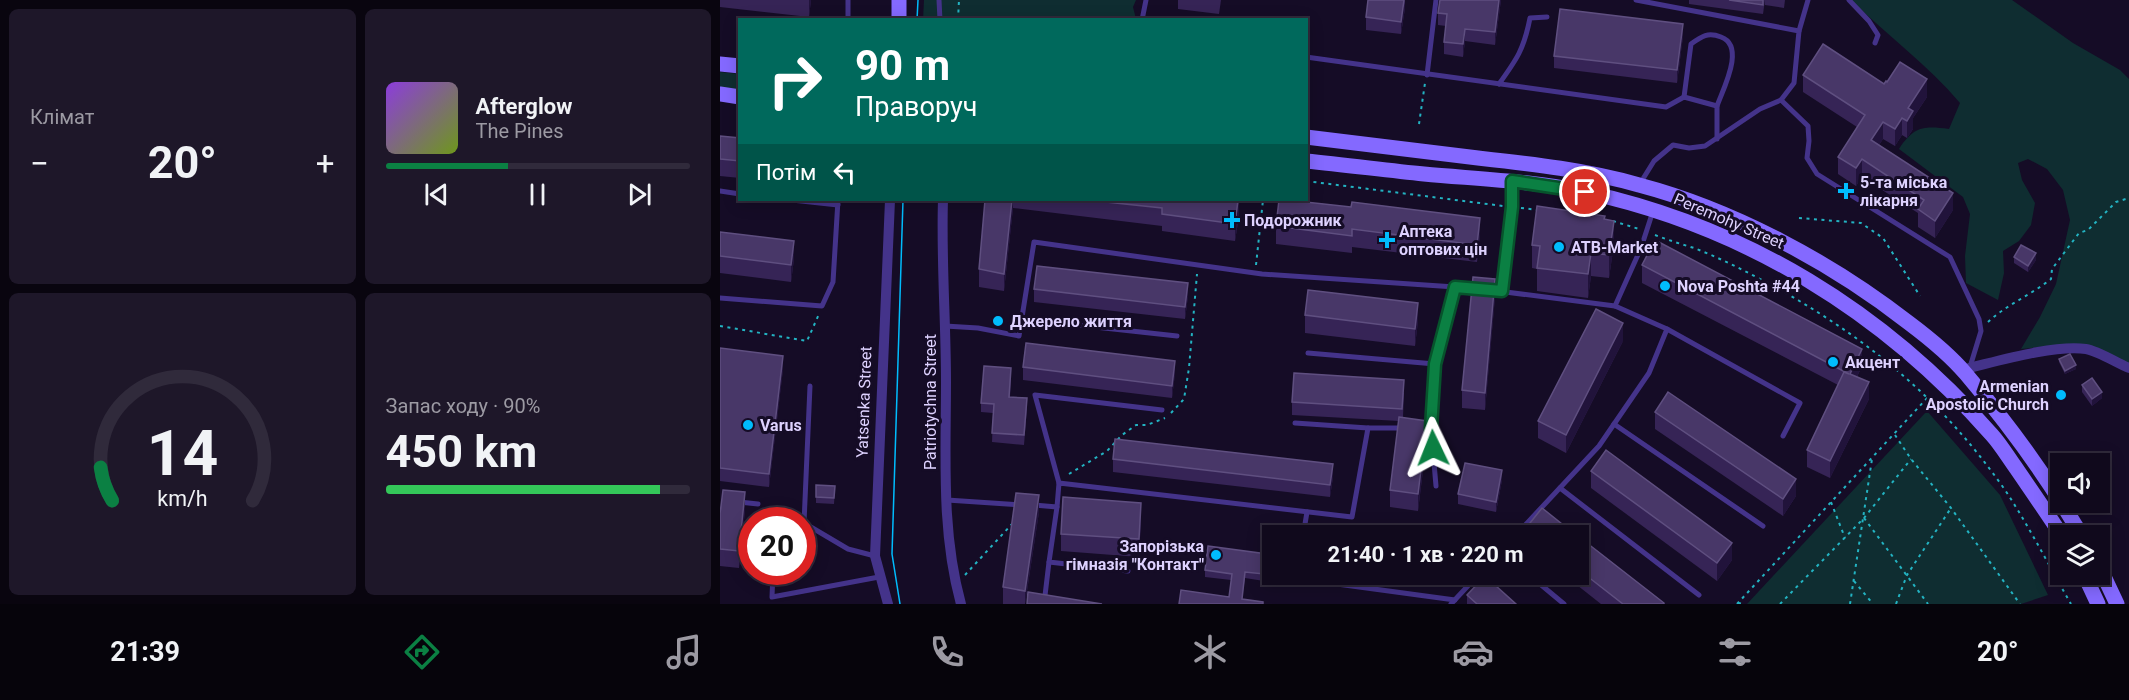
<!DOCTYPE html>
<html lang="uk">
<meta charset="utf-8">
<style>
:root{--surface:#10091c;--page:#1e1729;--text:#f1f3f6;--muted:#9c9aa3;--line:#302a3b;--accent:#0b8043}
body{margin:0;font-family:Roboto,sans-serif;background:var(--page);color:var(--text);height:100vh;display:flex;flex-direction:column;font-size:22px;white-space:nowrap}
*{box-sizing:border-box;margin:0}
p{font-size:20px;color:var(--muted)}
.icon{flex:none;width:33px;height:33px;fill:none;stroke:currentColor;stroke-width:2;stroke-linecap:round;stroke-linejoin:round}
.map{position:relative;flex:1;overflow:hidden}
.drawer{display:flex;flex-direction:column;gap:9px;padding:9px;background:#09050f;width:720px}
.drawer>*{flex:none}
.top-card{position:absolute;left:18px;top:18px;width:570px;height:183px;border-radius:0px;box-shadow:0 3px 15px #0003,0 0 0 2px var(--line);background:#00695c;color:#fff;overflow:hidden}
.fabs{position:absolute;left:1330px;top:453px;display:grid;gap:12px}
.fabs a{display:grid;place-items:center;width:60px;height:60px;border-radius:0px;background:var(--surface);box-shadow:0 3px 15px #0003,0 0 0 2px var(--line);font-size:30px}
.speed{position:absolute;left:18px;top:507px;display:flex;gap:12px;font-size:30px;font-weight:700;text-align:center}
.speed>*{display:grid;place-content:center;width:78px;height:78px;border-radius:50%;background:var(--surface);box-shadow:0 3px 15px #0003,0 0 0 2px var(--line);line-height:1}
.speed .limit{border:9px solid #d22;background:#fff;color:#111}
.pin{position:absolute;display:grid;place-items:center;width:51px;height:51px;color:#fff;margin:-26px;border:3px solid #fff;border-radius:50%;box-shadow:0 2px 6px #0007}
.me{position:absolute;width:66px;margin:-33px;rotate:358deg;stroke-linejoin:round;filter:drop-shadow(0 0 4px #0008)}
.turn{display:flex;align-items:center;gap:21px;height:126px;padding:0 18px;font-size:27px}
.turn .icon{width:78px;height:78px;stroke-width:2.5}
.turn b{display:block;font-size:42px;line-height:51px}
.then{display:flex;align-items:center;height:57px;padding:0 18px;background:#0003;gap:12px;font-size:22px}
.big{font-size:45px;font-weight:700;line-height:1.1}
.drawer .card{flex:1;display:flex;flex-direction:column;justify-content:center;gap:9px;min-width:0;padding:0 21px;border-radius:9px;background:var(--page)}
.drawer .dial{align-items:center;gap:0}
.dial svg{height:156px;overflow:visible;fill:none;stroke:var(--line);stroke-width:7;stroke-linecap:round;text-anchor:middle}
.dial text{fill:var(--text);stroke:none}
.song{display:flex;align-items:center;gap:18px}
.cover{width:72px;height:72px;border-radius:9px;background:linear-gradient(135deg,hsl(270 70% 55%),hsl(80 70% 35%))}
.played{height:6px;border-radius:3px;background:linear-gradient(90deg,var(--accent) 40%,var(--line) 40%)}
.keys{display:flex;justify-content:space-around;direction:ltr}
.heat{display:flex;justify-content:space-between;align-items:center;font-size:33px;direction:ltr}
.charge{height:9px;border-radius:4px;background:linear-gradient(90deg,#34c759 90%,var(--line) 0)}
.drawer .tiles{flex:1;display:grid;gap:9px;grid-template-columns:repeat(2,1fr)}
.trip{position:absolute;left:542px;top:525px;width:327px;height:60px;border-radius:0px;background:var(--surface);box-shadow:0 3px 15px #0003,0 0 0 2px var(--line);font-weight:700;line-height:60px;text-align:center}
.dock{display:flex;height:96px;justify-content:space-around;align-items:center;background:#06040b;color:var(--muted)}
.dock .icon{width:42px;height:42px}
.dock .active{color:var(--accent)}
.dock b{font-size:27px;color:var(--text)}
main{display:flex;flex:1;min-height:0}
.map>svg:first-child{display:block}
.green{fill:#0f2d31}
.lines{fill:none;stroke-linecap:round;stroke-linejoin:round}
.path{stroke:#23b3c2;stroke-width:2;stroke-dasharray:3 4.5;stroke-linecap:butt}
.lane{stroke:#44338a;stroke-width:5}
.street{stroke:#44338a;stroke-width:10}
.secondary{stroke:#8469ff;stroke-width:15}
.tram{stroke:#00bcfd;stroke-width:1.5}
.wall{fill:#362456}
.shaded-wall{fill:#21133b}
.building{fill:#483768;stroke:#5f4f80;stroke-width:1.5}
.route-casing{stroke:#07532c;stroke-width:15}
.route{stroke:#0b8043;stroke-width:10}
.poi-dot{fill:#00bcfd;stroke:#150c26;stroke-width:2}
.labels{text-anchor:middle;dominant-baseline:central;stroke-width:6;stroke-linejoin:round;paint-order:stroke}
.poi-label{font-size:16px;font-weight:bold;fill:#ded2ff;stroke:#150c26;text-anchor:start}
.street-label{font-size:16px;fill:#ded2ff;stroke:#150c26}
</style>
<main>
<section class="drawer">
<div class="tiles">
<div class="card"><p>Клімат</p>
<div class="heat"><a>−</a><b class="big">20°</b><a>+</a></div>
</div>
<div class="card">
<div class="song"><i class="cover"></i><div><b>Afterglow</b><p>The Pines</p></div></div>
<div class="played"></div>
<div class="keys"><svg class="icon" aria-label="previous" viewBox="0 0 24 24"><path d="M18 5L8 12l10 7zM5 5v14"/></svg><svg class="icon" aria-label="pause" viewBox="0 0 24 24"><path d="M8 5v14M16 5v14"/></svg><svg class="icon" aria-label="next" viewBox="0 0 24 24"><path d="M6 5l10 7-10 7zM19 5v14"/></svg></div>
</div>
<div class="card dial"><svg viewBox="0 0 100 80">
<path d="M14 69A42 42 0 1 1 86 69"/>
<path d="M14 69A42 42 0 0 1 8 52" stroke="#0b8043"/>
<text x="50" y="56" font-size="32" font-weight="700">14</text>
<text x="50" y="72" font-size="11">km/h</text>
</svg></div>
<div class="card"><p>Запас ходу · 90%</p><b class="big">450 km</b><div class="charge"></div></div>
</div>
</section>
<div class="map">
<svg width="1409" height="604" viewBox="0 0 1409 604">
<rect width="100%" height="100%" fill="#150c26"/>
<!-- green -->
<g class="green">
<path d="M204,0H416L413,7L416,19L203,20Z"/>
<path d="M1131,0H1292L1353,43L1400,70L1409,79V364L1339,345L1301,349L1320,317L1336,284L1350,220L1343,190L1327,169L1308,159L1298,163L1302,180L1315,203L1311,225L1299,241L1283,251L1284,273L1278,300L1246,283L1245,256L1250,214L1243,197L1179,149C1194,126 1204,126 1229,129L1240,103C1208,65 1167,35 1131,0Z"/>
<path d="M0,72L19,74V88L9,91L0,90Z"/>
<path d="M1207,411L1280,495L1328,595L1301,604H1027Z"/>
</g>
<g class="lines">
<!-- path -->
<g class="path">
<path d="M238,20L239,0"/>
<path d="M699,124L705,83"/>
<path d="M586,181L783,206"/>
<path d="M1167,207L1173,197"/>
<path d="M801,208L819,210"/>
<path d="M1079,218L1141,223L1163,238L1200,296"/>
<path d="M893,221L919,229"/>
<path d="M935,235C948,240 961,244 974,248C1005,260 1035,276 1064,292C1155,344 1225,404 1285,490C1309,526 1329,566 1351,604"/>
<path d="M536,265L543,200"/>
<path d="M1268,322C1286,305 1311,295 1331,279L1332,269L1359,233L1368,230L1396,202L1409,198"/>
<path d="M0,326L87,341L99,314"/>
<path d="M451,413L464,399L469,368L477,274"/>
<path d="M1175,435L1191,459L1231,508L1300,604"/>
<path d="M349,474L387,451L402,435L416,425H427L445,418"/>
<path d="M1111,502L1125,538"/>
<path d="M1144,518L1208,604"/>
<path d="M245,575L292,524"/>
<path d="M1134,581L1153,604"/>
<path d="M1018,603L1025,604"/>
<path d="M1017,604L1208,397"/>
<path d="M1060,604L1144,518L1191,459"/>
<path d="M1130,604L1152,459"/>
<path d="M1176,604L1187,575L1231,508"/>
</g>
<!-- lane -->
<g class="lane">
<path d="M219,0L220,20"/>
<path d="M916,0L1079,31L1074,83L1061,100L1040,109L985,146L969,148L953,145L934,161L921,182"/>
<path d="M1129,0L1149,21L1158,35L1155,43"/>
<path d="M128,20V0"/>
<path d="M422,20L426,0"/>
<path d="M1079,31L1088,0"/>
<path d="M586,57L946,107L964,97L997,106V139"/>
<path d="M707,75L716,0"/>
<path d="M779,84C797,59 804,49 810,18L827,17"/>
<path d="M964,97L971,44C982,36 988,32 1001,37C1026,46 1003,89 997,106"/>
<path d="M1061,100L1088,126L1089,141L1087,158L1097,174L1230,257L1259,319L1261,331L1250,367"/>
<path d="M0,191L20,194"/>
<path d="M72,200L118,205"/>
<path d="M770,290L895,306"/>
<path d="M782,291L792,207V182"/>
<path d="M0,298L102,306L113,282L118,200"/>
<path d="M302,319L457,336"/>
<path d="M225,326L258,328L299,336L314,242L542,274L735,287"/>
<path d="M947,329L1080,403L1063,436"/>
<path d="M588,353L715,364"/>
<path d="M90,386L84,523L128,549L155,556"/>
<path d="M575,423L648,428"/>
<path d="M894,424L1043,526"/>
<path d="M701,428H711L715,364L735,287L758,289"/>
<path d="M711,428L716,486"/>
<path d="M339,483L315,395L442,410"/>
<path d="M840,488L979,595"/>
<path d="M227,500L301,505"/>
<path d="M19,502L38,504"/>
<path d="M314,505L337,507L339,483L632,517L648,428H683"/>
<path d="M337,507L329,562L408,571"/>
<path d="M583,536L587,512"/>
<path d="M795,536L879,446L929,373L947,329L895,306L921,248L933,211"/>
<path d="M53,572L52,597L159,577"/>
<path d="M577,574L617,584L735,600"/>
<path d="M808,574L844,604"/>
<path d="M324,604L329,562"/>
<path d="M731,604L759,574"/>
</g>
<!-- street -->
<g class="street">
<path d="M223,200C221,260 226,321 226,382C226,456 221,532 241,604"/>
<path d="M1246,374L1249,368C1282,360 1333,345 1366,349C1378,351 1397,363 1409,368"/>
<path d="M168,604L155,556L170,200"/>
</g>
<!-- secondary -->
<g class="secondary">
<path d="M179,20V0"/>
<path d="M0,64L20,66"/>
<path d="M0,94L20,97"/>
<path d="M586,137C644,144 701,151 758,158C812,164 867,170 919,185C1014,210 1112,263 1189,323C1209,338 1230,355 1246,374C1280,414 1313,458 1341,502"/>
<path d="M586,161C626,165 665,170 704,174C758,179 813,181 866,192C1026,227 1164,312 1272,435C1281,445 1288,457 1296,468C1311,490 1327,513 1342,536"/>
<path d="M1341,502L1362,536"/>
<path d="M1380,568L1397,604"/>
<path d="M1364,574L1378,604"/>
</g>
<!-- tram -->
<g class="tram">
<path d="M197,20L198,0"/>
<path d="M180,604L172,554L183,200"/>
</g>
</g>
<!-- wall -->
<g class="wall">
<path d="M0,0H91L89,17L0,7Z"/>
<path d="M458,0H501L499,14L458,9Z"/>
<path d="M685,0V8L681,34L646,30V17Z"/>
<path d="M720,0H781L775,45L745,41L743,57L724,54V42L726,26L718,25V13Z"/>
<path d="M969,0H1045L1043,14L969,4Z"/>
<path d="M1045,0H1065L1064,8L1045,5Z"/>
<path d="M963,36L957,83L834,68V56Z"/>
<path d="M1083,75L1164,84L1167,82L1207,97L1193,118V129L1187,138L1182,135L1175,146L1163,139L1159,145L1233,210L1215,238L1198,227V213L1142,177L1136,186L1118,174V157L1137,127L1083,92Z"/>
<path d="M0,136L20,138V178L0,176Z"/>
<path d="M265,200H519V216L515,241L442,231V226L293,208L284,291L259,287V269Z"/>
<path d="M885,219L894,244L889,278L871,276L868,298L817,291V269L812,268V245Z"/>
<path d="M556,226L760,235L757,262L632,247V253L556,244Z"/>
<path d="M0,232L74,259L71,282L0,273Z"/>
<path d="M1294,257L1316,260L1308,272L1294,263Z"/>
<path d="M922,265L1142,366L1137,377L1149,399L1110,478L1087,467V450L1118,385L922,283Z"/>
<path d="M314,289L468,296L465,319L314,302Z"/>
<path d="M775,297L765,410L742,408V390Z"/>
<path d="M585,315L698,321L695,346L585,333Z"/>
<path d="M903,341L846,453L818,438V421Z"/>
<path d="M0,348L63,369L49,487L0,481Z"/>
<path d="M1339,359L1356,369L1345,374L1339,362Z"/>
<path d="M303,367L455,373L452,398L303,380Z"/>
<path d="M291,377L290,397L307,408L304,445L272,442L273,413L261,412V403Z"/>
<path d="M1362,385L1382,398L1372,406L1362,392Z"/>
<path d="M684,393L683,417L707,438L698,511L670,507V490L679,421L572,415V402Z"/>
<path d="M935,412L1076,496L1063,516L935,429Z"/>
<path d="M393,459L613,477L610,497L393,472Z"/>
<path d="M871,471L1012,560L997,581L871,488Z"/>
<path d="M782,480L776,512L738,504V494Z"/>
<path d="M96,485L115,486L114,504L96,503Z"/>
<path d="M25,510L19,568L0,566V514Z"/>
<path d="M319,512L305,604H283V587Z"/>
<path d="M421,520L419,557L341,551V534Z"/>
<path d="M806,528L857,536H806Z"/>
<path d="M858,536L944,604H881L843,574H858Z"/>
<path d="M547,560L544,581L525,578L522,599L509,597L511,580L485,577V570Z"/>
<path d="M632,574H710L708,584Z"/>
<path d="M747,595L796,604H747Z"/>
</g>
<!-- shaded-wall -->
<g class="shaded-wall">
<path d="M89,0H91L89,17Z"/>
<path d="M684,0L685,8L681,34V22Z"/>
<path d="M779,0H781L775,45V32Z"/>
<path d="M963,24V36L957,83V70Z"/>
<path d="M745,29V41L743,57V44Z"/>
<path d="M1207,79V97L1193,118V129L1187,138V121L1188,108Z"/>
<path d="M1182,118V135L1175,146V129Z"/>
<path d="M1163,122V139L1151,157V140Z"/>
<path d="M1142,159V177L1136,186V168Z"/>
<path d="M1233,193V210L1215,238V221Z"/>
<path d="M292,200H293V208L284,291V274Z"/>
<path d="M519,200V216L515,241V224Z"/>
<path d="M760,218V235L757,262V245Z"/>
<path d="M894,221V244L889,278V255Z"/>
<path d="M74,241V259L71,282V265Z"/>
<path d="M871,253V276L868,298V274Z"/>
<path d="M1316,253V260L1308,272V266Z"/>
<path d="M775,279V297L765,410V393Z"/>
<path d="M468,283V296L465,319V307Z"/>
<path d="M698,303V321L695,346V329Z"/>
<path d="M903,323V341L846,453V435Z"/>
<path d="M1142,349V366L1130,391V374Z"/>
<path d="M63,356V369L49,487V474Z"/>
<path d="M455,361V373L452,398V386Z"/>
<path d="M1356,365V369L1345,374V371Z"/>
<path d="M1149,382V399L1110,478V461Z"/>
<path d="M1382,392V398L1372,406V399Z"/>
<path d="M707,421V438L698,511V494Z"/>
<path d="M613,464V477L610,497V485Z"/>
<path d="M782,470V480L776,512V502Z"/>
<path d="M1076,479V496L1063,516V499Z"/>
<path d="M25,492V510L19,568V551Z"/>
<path d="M319,495V512L305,604V591Z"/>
<path d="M421,503V520L419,557V539Z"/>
<path d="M1012,543V560L997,581V563Z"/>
</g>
<!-- building -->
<g class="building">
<path d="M648,0H684L681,22L646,17Z"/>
<path d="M720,0H779L775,32L745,29L743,44L724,42L727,14L718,13Z"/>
<path d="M1009,0H1043V5Z"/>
<path d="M840,9L963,24L957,70L834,56Z"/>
<path d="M1103,44L1164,84L1166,81L1167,82L1180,62L1207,79L1188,108L1193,111L1187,121L1182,118L1175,129L1163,122L1151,140L1233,193L1215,221L1198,209L1204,200L1142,159L1136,168L1118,157L1145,115L1083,75Z"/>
<path d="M0,136L20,138V161L0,159Z"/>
<path d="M265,200H292L284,274L259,269Z"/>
<path d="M367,200H518L515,224L442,214V208Z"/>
<path d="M559,200H567L631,207L632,202L760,218L757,245L632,229V236L556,226Z"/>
<path d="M817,206L885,216L884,219L894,221L889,255L871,253L868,274L817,268L820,246L812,245Z"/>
<path d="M0,232L74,241L71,265L0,256Z"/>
<path d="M935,240L1142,349L1130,374L1149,382L1110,461L1087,450L1124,372L1129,374L922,265Z"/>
<path d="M1301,245L1316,253L1308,266L1294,257Z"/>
<path d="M317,266L468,283L465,307L314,289Z"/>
<path d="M753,277L775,279L765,393L742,390Z"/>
<path d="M588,290L698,303L695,329L585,315Z"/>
<path d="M876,309L903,323L846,435L818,421Z"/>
<path d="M306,343L455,361L452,386L303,367Z"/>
<path d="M0,348L63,356L49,474L0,468Z"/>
<path d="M1350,354L1356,365L1345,371L1339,359Z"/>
<path d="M264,366L291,368L289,397L307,398L304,435L272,433L274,404L261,403Z"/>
<path d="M574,373L684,380L682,409L572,402Z"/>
<path d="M1372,378L1382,392L1372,399L1362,385Z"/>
<path d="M948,392L1076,479L1063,499L935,412Z"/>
<path d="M679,417L707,421L698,494L670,490Z"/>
<path d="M395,439L613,464L610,485L393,459Z"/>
<path d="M886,450L1012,543L997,563L871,471Z"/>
<path d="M745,463L782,470L776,502L738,494Z"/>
<path d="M96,485L115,486L114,498L96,497Z"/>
<path d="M3,490L25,492L19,551L0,549V514Z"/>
<path d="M296,493L319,495L305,591L283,587Z"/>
<path d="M343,497L421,503L419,539L341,534Z"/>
<path d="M822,508L857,536H815L806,528Z"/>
<path d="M604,529L649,536H603Z"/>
<path d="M858,536L944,603V604H903L858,569Z"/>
<path d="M488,546L547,554L544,574L525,572L522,599L543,602V604H459L461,590L509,597L512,574L485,570Z"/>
<path d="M765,576L796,604H757L747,595Z"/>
<path d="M308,592L382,604H307Z"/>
</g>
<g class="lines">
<!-- route casing -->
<g class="route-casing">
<path id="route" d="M713,448L711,428L715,364L735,287L782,291L792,207V181L865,192"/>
</g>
<!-- route -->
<use href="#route" class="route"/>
</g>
<!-- markers -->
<g class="poi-dot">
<path d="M1123 182h6v6h6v6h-6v6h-6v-6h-6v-6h6z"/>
<path d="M509 211h6v6h6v6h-6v6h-6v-6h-6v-6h6z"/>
<path d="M664 231h6v6h6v6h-6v6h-6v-6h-6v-6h6z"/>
<circle cx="839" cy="247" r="6"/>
<circle cx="945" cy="286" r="6"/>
<circle cx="278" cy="321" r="6"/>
<circle cx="1113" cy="362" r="6"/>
<circle cx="1341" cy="395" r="6"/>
<circle cx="28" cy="425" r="6"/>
<circle cx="496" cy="555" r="6"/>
</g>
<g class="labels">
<!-- poi labels -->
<g class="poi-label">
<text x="1140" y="182">5-та міська<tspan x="1140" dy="18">лікарня</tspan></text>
<text x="524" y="220">Подорожник</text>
<text x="679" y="231">Аптека<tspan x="679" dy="18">оптових цін</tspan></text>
<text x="851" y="247">ATB-Market</text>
<text x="957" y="286">Nova Poshta #44</text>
<text x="290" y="321">Джерело життя</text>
<text x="1125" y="362">Акцент</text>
<text x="1329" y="386" text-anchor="end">Armenian<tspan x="1329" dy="18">Apostolic Church</tspan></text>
<text x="40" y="425">Varus</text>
<text x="484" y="546" text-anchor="end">Запорізька<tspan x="484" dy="18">гімназія "Контакт"</tspan></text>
</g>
<!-- street labels -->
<g class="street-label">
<text transform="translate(1009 221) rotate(23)">Peremohy Street</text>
<text transform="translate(144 402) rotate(-88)">Yatsenka Street</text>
<text transform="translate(210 402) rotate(-90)">Patriotychna Street</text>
</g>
</g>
</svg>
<div class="fabs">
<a><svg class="icon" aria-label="sound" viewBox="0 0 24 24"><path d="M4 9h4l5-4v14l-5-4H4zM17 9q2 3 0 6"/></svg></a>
<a><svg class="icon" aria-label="layers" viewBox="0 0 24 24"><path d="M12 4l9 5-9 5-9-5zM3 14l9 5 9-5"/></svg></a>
</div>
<div class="speed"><div class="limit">20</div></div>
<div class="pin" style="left:865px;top:192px;background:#d93025"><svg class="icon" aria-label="arrive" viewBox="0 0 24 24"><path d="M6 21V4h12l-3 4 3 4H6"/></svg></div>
<svg class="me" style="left:713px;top:448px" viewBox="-20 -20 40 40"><path d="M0-17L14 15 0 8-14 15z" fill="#0b8043" stroke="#fff" stroke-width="4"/></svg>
<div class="trip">21:40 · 1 хв · 220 m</div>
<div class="top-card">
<div class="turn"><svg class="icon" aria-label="right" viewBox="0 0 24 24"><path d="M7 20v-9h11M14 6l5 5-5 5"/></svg><div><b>90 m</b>Праворуч</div></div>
<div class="then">Потім<svg class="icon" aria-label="left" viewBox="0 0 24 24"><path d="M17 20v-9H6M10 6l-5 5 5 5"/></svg></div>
</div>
</div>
</main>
<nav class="dock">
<b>21:39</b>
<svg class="icon active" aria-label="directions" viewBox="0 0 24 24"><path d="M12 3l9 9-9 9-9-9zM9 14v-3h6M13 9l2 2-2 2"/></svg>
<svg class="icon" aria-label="music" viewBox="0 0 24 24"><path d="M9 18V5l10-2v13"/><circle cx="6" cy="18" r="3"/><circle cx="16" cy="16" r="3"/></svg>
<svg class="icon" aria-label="phone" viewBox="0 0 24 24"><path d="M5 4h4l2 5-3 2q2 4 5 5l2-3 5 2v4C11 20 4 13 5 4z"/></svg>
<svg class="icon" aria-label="climate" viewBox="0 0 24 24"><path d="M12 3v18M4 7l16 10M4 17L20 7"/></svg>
<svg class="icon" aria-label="car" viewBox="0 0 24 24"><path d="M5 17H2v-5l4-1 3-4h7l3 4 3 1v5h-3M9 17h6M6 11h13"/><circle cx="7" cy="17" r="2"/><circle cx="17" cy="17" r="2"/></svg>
<svg class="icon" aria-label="filters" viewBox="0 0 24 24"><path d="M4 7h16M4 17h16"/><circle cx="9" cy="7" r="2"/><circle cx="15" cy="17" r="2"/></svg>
<b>20°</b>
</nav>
